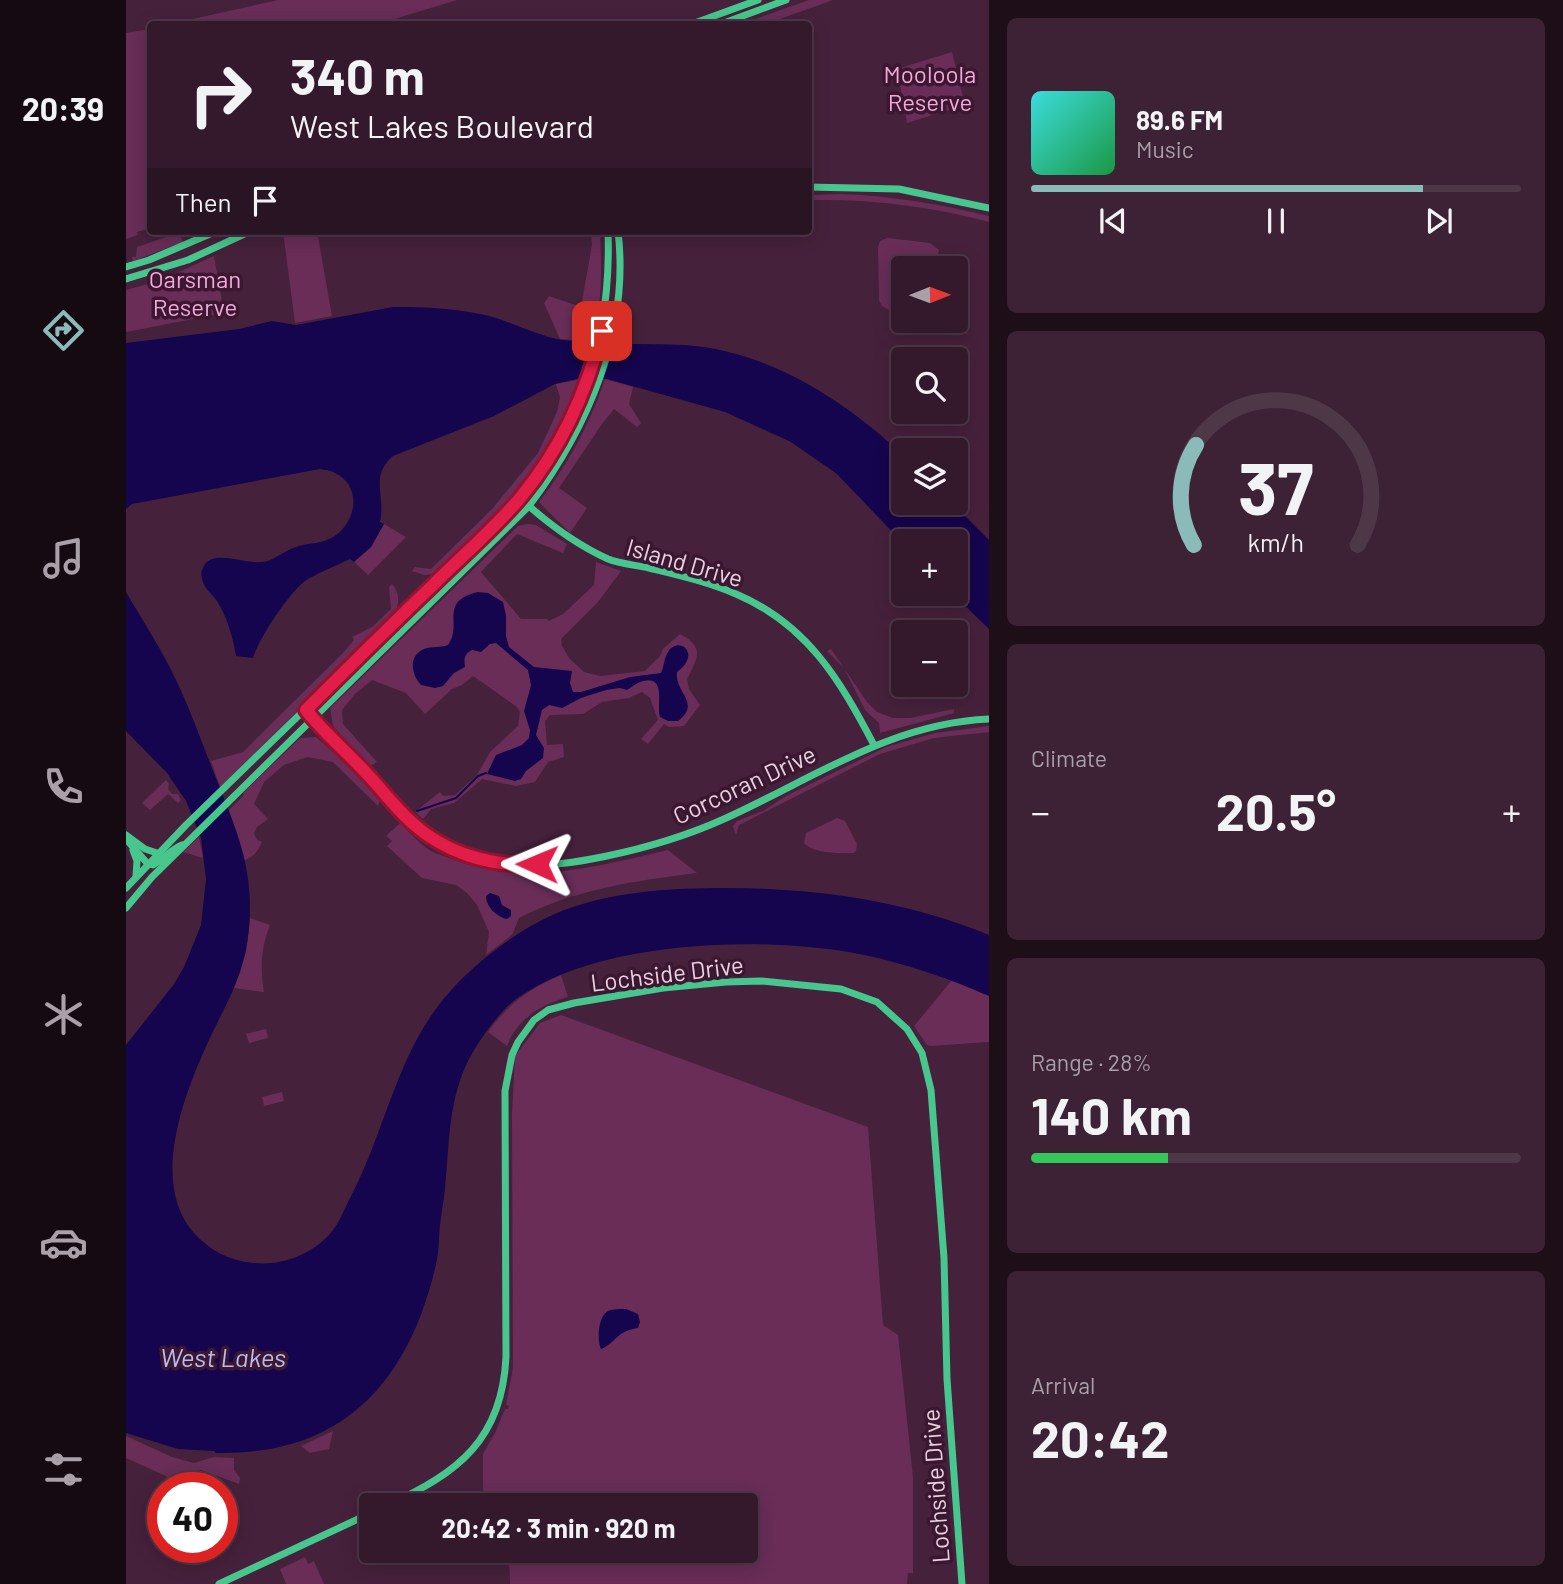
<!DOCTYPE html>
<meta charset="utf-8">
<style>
:root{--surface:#34192c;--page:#3c2234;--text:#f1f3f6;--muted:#a9a0a9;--line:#4e3848;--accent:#8bbbb9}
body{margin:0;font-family:Barlow,sans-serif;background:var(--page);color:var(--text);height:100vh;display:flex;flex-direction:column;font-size:26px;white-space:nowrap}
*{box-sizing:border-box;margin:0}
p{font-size:23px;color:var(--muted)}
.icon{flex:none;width:38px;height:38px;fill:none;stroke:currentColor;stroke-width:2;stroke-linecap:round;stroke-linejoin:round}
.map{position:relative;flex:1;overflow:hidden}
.drawer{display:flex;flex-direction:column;gap:18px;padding:18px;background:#1d0e18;width:574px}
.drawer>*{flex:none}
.banner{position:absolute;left:21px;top:21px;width:665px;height:214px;border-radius:7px;box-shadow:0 4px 18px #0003,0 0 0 2px var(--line);background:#34192c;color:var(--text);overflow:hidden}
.needle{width:46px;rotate:89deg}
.controls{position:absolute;left:765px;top:256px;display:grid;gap:14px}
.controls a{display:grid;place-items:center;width:77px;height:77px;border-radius:7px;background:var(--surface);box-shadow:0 4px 18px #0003,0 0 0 2px var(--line);font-size:35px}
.speed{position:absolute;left:21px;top:1472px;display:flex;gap:14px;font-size:35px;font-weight:700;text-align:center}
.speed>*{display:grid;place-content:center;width:91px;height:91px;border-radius:50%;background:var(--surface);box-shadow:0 4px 18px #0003,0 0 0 2px var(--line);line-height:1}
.speed .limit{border:10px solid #d22;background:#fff;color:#111}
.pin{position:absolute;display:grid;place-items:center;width:60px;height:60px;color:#fff;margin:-30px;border-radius:14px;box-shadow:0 4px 10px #0006}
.me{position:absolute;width:77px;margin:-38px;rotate:271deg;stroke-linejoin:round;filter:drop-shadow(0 0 5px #0008)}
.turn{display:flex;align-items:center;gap:24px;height:147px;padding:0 28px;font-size:32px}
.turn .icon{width:91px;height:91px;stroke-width:2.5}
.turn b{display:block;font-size:49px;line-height:60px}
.then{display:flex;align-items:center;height:66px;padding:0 28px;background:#0003;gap:14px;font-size:26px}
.big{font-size:52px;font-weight:700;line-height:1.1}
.drawer .tile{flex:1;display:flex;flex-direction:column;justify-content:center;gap:10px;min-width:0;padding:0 24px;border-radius:10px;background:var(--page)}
.drawer .dial{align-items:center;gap:0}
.dial svg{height:182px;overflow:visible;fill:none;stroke:var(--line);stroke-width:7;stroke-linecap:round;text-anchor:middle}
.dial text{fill:var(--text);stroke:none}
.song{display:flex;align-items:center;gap:21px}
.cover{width:84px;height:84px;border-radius:10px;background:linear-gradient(135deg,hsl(180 70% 55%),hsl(140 70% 35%))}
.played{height:7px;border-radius:4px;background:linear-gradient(90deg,var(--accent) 80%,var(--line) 80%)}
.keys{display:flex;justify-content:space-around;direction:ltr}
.heat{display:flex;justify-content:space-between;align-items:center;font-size:38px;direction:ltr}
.charge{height:10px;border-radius:5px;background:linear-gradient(90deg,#34c759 28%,var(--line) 0)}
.trip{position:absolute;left:233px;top:1493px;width:399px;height:70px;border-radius:7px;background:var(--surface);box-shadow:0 4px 18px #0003,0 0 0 2px var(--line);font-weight:700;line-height:70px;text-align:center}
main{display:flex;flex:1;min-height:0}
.tab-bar{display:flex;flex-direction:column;width:126px;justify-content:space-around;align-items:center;background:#150a12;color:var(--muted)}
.tab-bar .icon{width:49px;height:49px}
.tab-bar .active{color:var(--accent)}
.tab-bar b{font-size:32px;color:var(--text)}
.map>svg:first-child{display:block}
.green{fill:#692d58}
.water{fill:#15054e}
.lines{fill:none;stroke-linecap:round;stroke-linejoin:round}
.stream{stroke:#15054e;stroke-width:2}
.secondary{stroke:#47c78d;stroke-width:7}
.route-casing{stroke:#92132f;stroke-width:18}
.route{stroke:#e11d48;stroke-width:12}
.labels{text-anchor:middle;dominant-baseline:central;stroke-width:7;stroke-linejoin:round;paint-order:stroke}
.park-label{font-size:24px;fill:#f3a9da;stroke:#3b1731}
.street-label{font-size:24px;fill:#e9d1e0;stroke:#3b1731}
.water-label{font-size:26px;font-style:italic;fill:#b7bcef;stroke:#3b1731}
</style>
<main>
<nav class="tab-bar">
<b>20:39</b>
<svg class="icon active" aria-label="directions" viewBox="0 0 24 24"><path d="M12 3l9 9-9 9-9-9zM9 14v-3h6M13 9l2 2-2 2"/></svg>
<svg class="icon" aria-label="music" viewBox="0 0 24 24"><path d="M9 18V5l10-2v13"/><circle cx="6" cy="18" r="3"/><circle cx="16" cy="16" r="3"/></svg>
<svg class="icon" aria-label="phone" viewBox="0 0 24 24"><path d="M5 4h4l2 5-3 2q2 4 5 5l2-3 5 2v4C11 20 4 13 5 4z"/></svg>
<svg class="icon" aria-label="climate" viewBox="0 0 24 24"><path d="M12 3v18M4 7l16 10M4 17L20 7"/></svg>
<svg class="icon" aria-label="car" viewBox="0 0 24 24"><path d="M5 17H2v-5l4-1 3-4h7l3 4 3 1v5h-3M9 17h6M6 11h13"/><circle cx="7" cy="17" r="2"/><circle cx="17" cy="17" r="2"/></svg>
<svg class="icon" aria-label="filters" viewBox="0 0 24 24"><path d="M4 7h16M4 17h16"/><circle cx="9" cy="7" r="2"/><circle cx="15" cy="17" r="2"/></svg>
</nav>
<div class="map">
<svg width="863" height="1584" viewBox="0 0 863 1584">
<rect width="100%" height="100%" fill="#46213b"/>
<!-- green -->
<g class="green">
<path d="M152,0H331L252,24H44Z"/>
<path d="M683,0H707L640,24H615Z"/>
<path d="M24,29V228L11,232L12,235L0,239V33Z"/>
<path d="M826,52L839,105L781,123L771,69Z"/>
<path d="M715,194C766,196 814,204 863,216V222C804,206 745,199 684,200V195Z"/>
<path d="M48,231L53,232L57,242L7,261L6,257H10L11,247L49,234Z"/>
<path d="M157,231H191L206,316L169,323Z"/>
<path d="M465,231H474C476,267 476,306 467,341L434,339L418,303L423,296L455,307L466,245Z"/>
<path d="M761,238L804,243L813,250L808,268H777V317L756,306L753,300L752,247L754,241Z"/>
<path d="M88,256L98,313L0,332V290L33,281Z"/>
<path d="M457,379C427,461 372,515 310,574L298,575L286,571L289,567L305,569L366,509L412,453L431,412L434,398L430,384Z"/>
<path d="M479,379L507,387L503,404L515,423L511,427L488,409L476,424L433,488L461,508L444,533L413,502C442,464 464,424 479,379Z"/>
<path d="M258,524L280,537L242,575L228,562L245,547Z"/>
<path d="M401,524L410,525L441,544L437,553L391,534L355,572L395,619H421L423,621L437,614L468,585L470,562L495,571L472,602L435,639L436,646L443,658L458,672L474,676L519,671L534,656L537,649L554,634C579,647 572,657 561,679L563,689L574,705L558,726L543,727L538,724L522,744L515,739L532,720L524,698L516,692L503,698L476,702L457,714L424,715L419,721L421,745L437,744L438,757L422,762L409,782L390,786L356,779L328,803L305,809L297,819L289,812L314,792L317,796L329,795L351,775L364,752L392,726L394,712L391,707L347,676L336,685L326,689L299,714L280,693L246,680L229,694L216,710L217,724L251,762L244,766L207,726L204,708L392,526Z"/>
<path d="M266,584C275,595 273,603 268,616L94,787L85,761L117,752L217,653L228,640L226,637L246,627L265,609L263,587Z"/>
<path d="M705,649L741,702L751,712L767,718H784L828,709V713L754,733L753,723L739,710L718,668L701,651Z"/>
<path d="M863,726V732L808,738L754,754L613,825L610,835L607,826L611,821L637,811L660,796L760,747L809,733Z"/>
<path d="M190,737L221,764L254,800L252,806L207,762L181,757L158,765L138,782L128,804L142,819L131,827L128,833L131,840L136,842C132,851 128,857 118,860L103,810L118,795L117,793L174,738Z"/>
<path d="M40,780L43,784L42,789L46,794H52L55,800L52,803L42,794L24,810L16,803Z"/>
<path d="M711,818L719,821L731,844L730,851L727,853C713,853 688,854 678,843L680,833Z"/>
<path d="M274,823C283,832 292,842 302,849C309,854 319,856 326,859C396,888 472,866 542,850L571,873C508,881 450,889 393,918L386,935L360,955L363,932L351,905L341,893L330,885L296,878L261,846L266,841L260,836Z"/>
<path d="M73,837L77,858L57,852Z"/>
<path d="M124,918L144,925C135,948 134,968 138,992L108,988L120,952Z"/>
<path d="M435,975L442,997C414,1005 391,1019 381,1046L362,1032C383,1003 403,989 435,975Z"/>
<path d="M826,980L863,996V1042L805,1046L801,1045L788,1026Z"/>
<path d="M435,1015L742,1127L757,1325L772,1335L787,1477V1573H782L781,1584H384L383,1551L620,1550V1505H357V1454L369,1433L379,1409H382L383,1406L380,1405L387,1368L386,1114L389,1056L414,1023Z"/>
<path d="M140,1029L142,1038L123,1043L120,1034Z"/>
<path d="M156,1092L158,1101L138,1106L136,1097Z"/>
<path d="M207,1431L203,1449L184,1453L175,1446Z"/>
<path d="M0,1436L46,1457L68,1463L88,1457L108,1458V1470L114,1478L113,1484L75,1470L42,1477L0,1458Z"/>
<path d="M179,1557L182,1564L188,1561L198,1584H160L154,1569Z"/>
</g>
<!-- water -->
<g class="water">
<path d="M267,307C301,307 334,308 367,317C390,324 413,336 437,340C477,346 519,343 559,345C643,351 717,399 777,455V502H825L863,540V629L826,593H830V541H777V543L711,474L665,442L599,412L481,379L455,378L429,384L368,416L267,456C243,477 260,495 254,522L258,524L245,547L228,562L224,559C210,566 193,572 179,581C163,593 133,638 127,658L110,656C107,637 101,617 91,601C86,594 77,587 76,579C75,575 75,571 77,568C85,546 123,567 141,561C151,558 160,550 170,547C180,543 192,544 201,540C228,530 240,488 209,473C205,470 198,470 194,469L6,504L0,509V343L113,329L146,321L170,325Z"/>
<path d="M0,592C17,621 36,650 50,680C66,713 78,749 92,783C104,814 118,846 122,879C126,910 124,942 114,972C105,999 90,1023 79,1049C56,1100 25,1185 68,1233C83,1250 104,1261 127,1263C155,1266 184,1255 203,1235C213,1224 218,1210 224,1198C257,1136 269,1063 312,1006C343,965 398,923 447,907C495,891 547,888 598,888C689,888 778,900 863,935V996C822,978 781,964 738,955C641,935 473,939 390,999C370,1014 344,1052 336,1075C322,1112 323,1150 319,1189C317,1206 313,1226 313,1242C312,1265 303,1291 296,1312C260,1408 193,1455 90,1453L88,1451L52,1449L0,1433V1045L48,984L58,967L75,925L80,879L75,838L60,801L41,773L0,731Z"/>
<path d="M352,592L362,593L377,602L380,615V636L383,647L408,667L446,671L444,683L447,692H455L504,677L535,673C538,667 538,658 542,652C553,635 576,654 551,672C548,692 576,703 552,721H542L534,717C530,706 541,675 517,681C512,682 506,687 501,690L494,688L480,690L455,698L436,708L423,705L416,710L410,735L418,748L417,758L400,771L395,779L389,781L361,774L370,755L396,745L403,738L404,730L398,711L405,685L402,670L370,643L364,644L355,652L346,650C338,654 338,659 339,667L328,673L317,686L309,688L295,685C285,674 282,656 298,649C306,646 314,648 322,645C337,625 312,601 352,592Z"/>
<path d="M364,893L373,896L376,905L385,910V916L381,919C371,917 360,907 360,896Z"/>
<path d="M500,1309L512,1314L514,1322L512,1328C488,1332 492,1342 475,1349C471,1340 472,1316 482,1311C487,1309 495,1309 500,1309Z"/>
</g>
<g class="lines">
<!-- stream -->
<path class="stream" d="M291,811L330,798L352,776L360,773"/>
<!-- secondary -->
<g class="secondary">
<path d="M566,24L632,0"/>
<path d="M595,24L660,0"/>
<path d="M682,187L773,189L863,208"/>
<path d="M0,267L23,260L91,231"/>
<path d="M0,279L62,260L125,231"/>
<path d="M394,498C420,522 449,544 482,559C494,564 510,565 523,568C552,575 583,582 610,594C681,624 714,680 748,745"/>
<path d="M184,716L282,820C304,838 328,853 356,861C420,878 538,846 598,819C685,780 764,723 863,719"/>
<path d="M0,835L19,849L31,853"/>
<path d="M1,840L21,863"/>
<path d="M7,850L11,861L10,876"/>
<path d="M21,863L27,865C38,859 44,850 56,845"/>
<path d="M0,888L60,825L377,517C453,434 486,343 482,231"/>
<path d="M0,908L26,877L403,506C462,427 504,332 492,231"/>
<path d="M262,1505C332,1473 376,1440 380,1357L379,1091L386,1055L392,1042L408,1020L422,1010L448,1003L537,988L600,982L635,981L715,989L751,1002L781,1029L796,1053L805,1090L818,1258L821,1379L836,1584"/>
<path d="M93,1584L245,1513"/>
</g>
</g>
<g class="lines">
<!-- route casing -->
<g class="route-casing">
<path id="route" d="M411,864C364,867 318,853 283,820C268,806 256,790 243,776C222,753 199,734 180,710C221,669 263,627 305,587C335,557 368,529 395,497C436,447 461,392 476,331"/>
</g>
<!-- route -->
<use href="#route" class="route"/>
</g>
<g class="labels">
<!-- park labels -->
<g class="park-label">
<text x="804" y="73">Mooloola<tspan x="804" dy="28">Reserve</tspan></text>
<text x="69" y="278">Oarsman<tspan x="69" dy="28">Reserve</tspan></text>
</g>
<!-- street labels -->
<g class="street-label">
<text transform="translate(559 562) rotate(16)">Island Drive</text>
<text transform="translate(618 784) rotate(-25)">Corcoran Drive</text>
<text transform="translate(541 973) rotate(-7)">Lochside Drive</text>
<text transform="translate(809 1486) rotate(-94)">Lochside Drive</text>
</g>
<!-- water labels -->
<g class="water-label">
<text x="97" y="1356">West Lakes</text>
</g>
</g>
</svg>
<div class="controls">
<a><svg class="needle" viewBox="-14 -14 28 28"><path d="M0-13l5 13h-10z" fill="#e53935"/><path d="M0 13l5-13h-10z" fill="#a9a0a9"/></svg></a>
<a><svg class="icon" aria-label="search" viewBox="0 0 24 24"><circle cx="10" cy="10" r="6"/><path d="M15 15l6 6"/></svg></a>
<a><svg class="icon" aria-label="layers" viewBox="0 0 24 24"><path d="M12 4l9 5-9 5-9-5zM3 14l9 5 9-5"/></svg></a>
<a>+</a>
<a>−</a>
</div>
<div class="speed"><div class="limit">40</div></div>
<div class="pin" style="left:476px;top:331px;background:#d93025"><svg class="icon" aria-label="arrive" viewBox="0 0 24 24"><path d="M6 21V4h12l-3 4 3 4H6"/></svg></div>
<svg class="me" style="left:411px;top:864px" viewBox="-20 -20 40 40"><path d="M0-17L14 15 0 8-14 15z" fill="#e11d48" stroke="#fff" stroke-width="4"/></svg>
<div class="trip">20:42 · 3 min · 920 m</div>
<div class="banner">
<div class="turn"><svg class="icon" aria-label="right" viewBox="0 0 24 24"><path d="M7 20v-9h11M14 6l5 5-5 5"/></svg><div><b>340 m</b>West Lakes Boulevard</div></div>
<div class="then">Then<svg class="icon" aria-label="arrive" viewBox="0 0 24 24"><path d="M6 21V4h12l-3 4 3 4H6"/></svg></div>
</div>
</div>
<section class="drawer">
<div class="tile">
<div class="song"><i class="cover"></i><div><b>89.6 FM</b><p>Music</p></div></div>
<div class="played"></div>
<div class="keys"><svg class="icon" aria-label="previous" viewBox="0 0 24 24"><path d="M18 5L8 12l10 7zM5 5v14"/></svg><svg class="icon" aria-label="pause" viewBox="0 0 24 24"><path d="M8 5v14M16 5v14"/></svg><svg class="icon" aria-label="next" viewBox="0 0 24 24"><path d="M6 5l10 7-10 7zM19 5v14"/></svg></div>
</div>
<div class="tile dial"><svg viewBox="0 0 100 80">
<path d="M14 69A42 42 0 1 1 86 69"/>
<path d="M14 69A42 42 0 0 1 15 25" stroke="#8bbbb9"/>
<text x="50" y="56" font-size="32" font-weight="700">37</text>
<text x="50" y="72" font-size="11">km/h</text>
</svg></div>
<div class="tile"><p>Climate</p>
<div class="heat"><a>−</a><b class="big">20.5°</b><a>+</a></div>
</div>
<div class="tile"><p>Range · 28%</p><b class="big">140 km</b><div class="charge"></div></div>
<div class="tile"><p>Arrival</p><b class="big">20:42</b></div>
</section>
</main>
